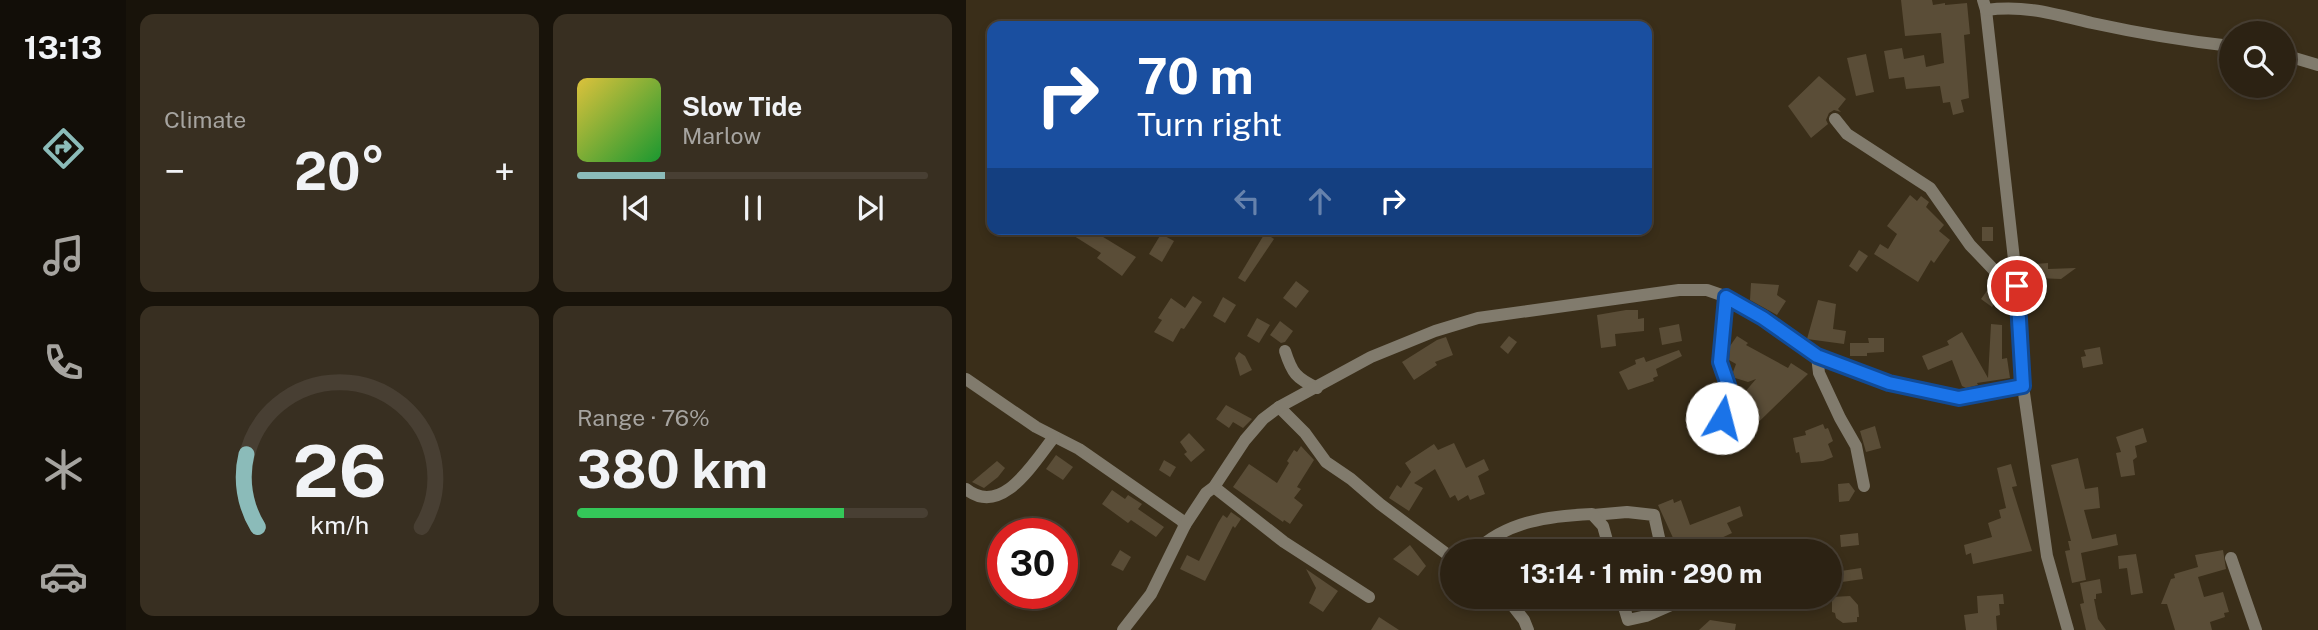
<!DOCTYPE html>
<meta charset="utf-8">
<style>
:root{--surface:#2c2213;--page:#382f21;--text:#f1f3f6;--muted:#a6a4a0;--line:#483f33;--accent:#8bbbb9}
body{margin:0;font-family:"Public Sans",sans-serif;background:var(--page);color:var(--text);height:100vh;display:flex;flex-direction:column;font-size:26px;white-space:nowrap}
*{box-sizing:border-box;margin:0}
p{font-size:23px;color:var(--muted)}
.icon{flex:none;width:38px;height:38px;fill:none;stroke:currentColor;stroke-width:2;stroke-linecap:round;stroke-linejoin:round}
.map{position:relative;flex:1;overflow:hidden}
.drawer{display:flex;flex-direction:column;gap:14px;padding:14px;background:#18130a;width:840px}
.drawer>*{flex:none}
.top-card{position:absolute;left:21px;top:21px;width:665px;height:214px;border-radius:14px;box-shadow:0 4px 10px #0003,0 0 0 2px var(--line);background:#1a4fa0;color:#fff;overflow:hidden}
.tools{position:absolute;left:1253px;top:21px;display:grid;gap:14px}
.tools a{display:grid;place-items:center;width:77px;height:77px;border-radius:50%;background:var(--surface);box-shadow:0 4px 10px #0003,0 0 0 2px var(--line);font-size:35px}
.speed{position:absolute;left:21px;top:518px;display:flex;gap:14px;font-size:35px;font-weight:700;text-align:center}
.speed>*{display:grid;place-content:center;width:91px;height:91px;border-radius:50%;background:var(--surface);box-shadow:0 4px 10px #0003,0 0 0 2px var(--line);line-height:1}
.speed .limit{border:10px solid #d22;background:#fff;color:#111}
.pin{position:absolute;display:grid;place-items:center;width:60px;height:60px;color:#fff;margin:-30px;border:4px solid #fff;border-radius:50%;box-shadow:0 2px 7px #0007}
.me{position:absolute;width:77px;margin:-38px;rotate:8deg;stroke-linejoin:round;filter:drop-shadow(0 0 5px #0008)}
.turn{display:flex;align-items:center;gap:24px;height:147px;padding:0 35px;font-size:32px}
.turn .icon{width:91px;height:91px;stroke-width:2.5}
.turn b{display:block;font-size:49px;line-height:60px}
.lanes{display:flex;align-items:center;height:66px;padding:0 35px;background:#0003;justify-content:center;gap:35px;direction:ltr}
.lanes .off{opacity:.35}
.big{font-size:52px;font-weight:700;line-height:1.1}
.drawer .widget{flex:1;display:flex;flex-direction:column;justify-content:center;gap:10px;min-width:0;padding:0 24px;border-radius:14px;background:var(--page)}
.drawer .dial{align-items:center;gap:0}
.dial svg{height:182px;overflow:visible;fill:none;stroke:var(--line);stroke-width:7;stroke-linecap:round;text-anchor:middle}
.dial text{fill:var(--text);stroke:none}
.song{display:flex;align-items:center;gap:21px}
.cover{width:84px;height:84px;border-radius:10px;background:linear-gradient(135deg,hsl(50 70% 55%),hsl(130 70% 35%))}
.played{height:7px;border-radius:4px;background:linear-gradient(90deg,var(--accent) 25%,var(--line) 25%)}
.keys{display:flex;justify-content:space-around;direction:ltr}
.heat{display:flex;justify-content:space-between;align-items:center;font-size:38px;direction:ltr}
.charge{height:10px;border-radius:5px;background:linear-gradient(90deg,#34c759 76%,var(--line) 0)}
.drawer .tiles{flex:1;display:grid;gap:14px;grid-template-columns:repeat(2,1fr)}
.trip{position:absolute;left:474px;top:539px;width:402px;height:70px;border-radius:35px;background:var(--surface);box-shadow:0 4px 10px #0003,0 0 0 2px var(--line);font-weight:700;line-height:70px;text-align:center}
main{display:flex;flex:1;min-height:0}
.tabs{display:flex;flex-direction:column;width:126px;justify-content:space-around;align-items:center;background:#120e08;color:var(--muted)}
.tabs .icon{width:49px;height:49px}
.tabs .on{color:var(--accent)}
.tabs b{font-size:32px;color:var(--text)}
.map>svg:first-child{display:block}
.building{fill:#5a4d37}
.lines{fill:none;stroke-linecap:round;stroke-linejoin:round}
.minor{stroke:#817b6d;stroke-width:12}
.route-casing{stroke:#114b97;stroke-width:18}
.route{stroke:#1a73e8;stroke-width:12}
</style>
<main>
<nav class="tabs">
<b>13:13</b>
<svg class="icon on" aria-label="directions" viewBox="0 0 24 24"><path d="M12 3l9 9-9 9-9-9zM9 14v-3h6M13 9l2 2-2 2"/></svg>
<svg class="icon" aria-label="music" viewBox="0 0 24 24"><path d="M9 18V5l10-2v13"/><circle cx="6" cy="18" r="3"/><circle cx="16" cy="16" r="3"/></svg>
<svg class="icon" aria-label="phone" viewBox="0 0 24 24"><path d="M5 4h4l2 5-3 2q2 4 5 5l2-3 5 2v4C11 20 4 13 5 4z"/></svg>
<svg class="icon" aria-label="climate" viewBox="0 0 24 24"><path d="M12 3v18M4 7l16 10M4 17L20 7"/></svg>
<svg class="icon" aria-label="car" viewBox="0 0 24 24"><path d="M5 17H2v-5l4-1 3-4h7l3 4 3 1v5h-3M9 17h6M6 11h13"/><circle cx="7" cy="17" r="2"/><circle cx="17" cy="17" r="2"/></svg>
</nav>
<section class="drawer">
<div class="tiles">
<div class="widget"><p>Climate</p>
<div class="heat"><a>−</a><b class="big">20°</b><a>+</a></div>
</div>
<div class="widget">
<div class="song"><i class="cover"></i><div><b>Slow Tide</b><p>Marlow</p></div></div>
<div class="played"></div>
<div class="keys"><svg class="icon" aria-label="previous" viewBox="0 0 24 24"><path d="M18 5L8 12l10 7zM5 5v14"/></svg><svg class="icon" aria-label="pause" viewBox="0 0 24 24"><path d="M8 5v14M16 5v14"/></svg><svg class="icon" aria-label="next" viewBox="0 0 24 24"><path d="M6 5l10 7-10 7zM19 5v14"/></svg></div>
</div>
<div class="widget dial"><svg viewBox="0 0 100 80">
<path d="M14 69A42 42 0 1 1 86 69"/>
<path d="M14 69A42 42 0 0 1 9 37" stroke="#8bbbb9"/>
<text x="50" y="56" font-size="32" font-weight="700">26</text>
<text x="50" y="72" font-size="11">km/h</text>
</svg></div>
<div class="widget"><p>Range · 76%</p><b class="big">380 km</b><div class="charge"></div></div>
</div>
</section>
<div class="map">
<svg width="1352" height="630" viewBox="0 0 1352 630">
<rect width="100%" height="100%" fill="#3a2e19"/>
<!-- building -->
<g class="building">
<path d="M935,0H966L967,5L979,3V5L1001,3L1004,34L998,35L1003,98L995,100L998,112L987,115L984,102L977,103L974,86L940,89L938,77L923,79L918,51L936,48L938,59L958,55L960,67L978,63L975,33L939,36Z"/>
<path d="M900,54L908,92L890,96L881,58Z"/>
<path d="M853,76L880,99L872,109L875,112L868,110L863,113L860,120L862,124L845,138L822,106Z"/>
<path d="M944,195L951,201L955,196L963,202L960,207L978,225L973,231L984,240L968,263L965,260L952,282L908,254L914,244L922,249L931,234L921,226Z"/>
<rect x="1016" y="227" width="11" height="14"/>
<path d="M97,229H124L170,257L156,276L131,258L135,253Z"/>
<path d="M299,233L308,239L279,282L272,278Z"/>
<path d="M195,234L208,241L196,262L183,254Z"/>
<path d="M893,250L902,256L891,272L883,266Z"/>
<path d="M1082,263V269L1110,268L1095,279L1070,278L1069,264Z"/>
<path d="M330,281L343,291L330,308L317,298Z"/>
<path d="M785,283L813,285L811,295L820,301L811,315L784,300Z"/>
<path d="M1023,288L1034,296L1026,307L1015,299Z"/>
<path d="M227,296L236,302L218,329L215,328L207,342L188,332L196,320L192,318L205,298L219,308Z"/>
<path d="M257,297L270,305L259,323L247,316Z"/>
<path d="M852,300L870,304L867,329L880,331L878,344L841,339Z"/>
<path d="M660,310H672V319L678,318V331L649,334L650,346L635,348L631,315Z"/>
<path d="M291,318L304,325L293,343L281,336Z"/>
<path d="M314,321L327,331L319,342L315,343L304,335Z"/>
<path d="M713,324L716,341L696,345L693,328Z"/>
<path d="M1025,324L1036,325V359L1041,358L1044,378L1011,383L1012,385L1000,388L996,386L986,360L962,370L956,356L983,345L981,341L996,332L1022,378Z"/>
<path d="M543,336L551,342L542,354L534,347Z"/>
<path d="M771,336L782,343L780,345L822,368L825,363L842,374L770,444L759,433L773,420L766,414L767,406L790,379L782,382L769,378L767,372L770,364L763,360L764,346Z"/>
<path d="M480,337L487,355L469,362L471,365L448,380L436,362L471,340Z"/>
<path d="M902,338H918V352L901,353V356H884V343H903Z"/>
<path d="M1134,347L1137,364L1117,368L1115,357L1120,356L1118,350Z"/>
<path d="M713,350L716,356L690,369L692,376L687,378L688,381L662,390L653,372L670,364L669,360L678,357L680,362Z"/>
<path d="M273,352L279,356L286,370L274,376L269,358Z"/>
<path d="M260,405L286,419L277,428L267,422L263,428L250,419Z"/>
<path d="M857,424L859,429L862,428L867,441L862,444L867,457L857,461L835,463L833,452L830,453L827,438L840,435L839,431Z"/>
<path d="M909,426L915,448L900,452L894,431Z"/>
<path d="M1177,428L1181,442L1169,446L1171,457L1167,460L1169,475L1155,477L1150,453L1155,452L1150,437Z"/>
<path d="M753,430L761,437L751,450L742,441Z"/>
<path d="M223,433L239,450L225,462L218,454L221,452L214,442Z"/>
<path d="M488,443L500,468L518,459L523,470L512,476L519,494L504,500L502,495L492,501L489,495L484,498L469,469L448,483L457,488L443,511L423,498L431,485L435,488L445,472L439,463L468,444L472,450Z"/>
<path d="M335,446L348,460L331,487L335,489L328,498L337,505L324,524L318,520L317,522L267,487L283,464L311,483L323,463L321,461L328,450L331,452Z"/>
<path d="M90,455L107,467L97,480L80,469Z"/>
<path d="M1112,458L1119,489L1132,487L1134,508L1118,510L1126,539L1150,534L1152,545L1115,553L1120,580L1106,583L1099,551L1104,550L1102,541H1105L1085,465Z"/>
<path d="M198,460L210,467L204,477L193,470Z"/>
<path d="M31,461L39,468L32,477L18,488L6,482Z"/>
<path d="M1045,464L1051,486L1046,487L1066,551L1007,564L1005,553L1000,555L998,545L1026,537L1022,523L1035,518L1033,510L1040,508L1031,468Z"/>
<path d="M883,483L889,491L883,501L873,502L872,484Z"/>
<path d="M146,490L159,499L162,495L176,504L172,509L198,527L190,537L165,520L162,523L136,504Z"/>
<path d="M707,499L708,503L715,500L724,525L774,506L777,516L761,523L766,533L749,541L753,551H713L692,505Z"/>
<path d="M265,512L275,519L269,528L267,526L239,581L214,569L221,555L233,561L252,523L257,515L261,518Z"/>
<path d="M892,533L893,545L875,547L874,535Z"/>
<path d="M444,545L460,566L452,576L427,559Z"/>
<path d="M154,550L165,557L157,571L145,565Z"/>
<path d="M1257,550L1260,569L1232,577L1238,597L1257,592L1263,612L1258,613L1259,617L1244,622L1246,630H1209L1201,604H1195L1205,579L1209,578L1208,574L1232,567L1229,555Z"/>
<path d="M1170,554L1177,593L1165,595L1161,568L1153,569L1152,556Z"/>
<path d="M895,568L897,579L876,582L875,571Z"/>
<path d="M340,569L372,591L357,612L343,603L350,588Z"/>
<path d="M1134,579L1136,593L1130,594V599H1128L1132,619L1140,630H1120L1114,604L1118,603L1114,583Z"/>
<path d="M1037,594L1038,604H1033L1034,615L1030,616L1031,630H1000L998,615L1012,613L1011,596Z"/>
<path d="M884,596L892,605L893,617H891V622L877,623L870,618L869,613L866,612V597Z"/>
<path d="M413,617L433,630H405Z"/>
<path d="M744,620L770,624L769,630H733Z"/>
</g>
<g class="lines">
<!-- minor -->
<g class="minor">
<path d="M1017,0L1020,10L1051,286L1057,386L1081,556L1102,630"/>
<path d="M1020,10C1060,5 1088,14 1126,23C1172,33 1219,41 1265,46"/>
<path d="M1318,55L1352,65"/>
<path d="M869,119L881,134L964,188L1004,245L1027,269L1051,286"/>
<path d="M319,351C326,373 330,378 351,388"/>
<path d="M851,356L853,373L874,418L890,446L898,486"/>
<path d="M0,379L70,427L113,449L215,520L219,525"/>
<path d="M313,407L339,433L360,462L385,479L414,504L486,558"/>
<path d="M756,418L762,385L754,362L760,297"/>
<path d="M248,487L318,542L403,597"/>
<path d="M0,489C36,518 68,462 88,437"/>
<path d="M627,515L661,512L688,515L696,551"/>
<path d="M510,551C541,521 584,516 626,514L637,526L644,551"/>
<path d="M1265,558L1290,630"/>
<path d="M540,597L558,620L562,630"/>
<path d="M655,597L662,620L680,616L712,602V597"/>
<path d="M157,630L185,594L219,525L240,493L248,487L279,440L297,419L313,407L405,357L469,331L512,318L713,290H741L767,299L851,356L923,383L993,398L1057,386"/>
</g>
</g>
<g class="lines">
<!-- route casing -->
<g class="route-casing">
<path id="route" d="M756,418L762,385L754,362L760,297L797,318L851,356L923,383L993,398L1057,386L1051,286"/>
</g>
<!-- route -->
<use href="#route" class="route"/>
</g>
</svg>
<div class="tools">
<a><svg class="icon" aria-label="search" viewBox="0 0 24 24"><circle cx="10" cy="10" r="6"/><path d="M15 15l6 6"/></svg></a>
</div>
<div class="speed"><div class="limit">30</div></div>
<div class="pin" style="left:1051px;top:286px;background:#d93025"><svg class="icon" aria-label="arrive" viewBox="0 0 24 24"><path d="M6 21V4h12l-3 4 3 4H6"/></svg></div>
<svg class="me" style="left:756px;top:418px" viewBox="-20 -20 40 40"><circle r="19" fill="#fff"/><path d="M0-13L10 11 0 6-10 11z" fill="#1a73e8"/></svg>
<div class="trip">13:14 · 1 min · 290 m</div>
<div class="top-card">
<div class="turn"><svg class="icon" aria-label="right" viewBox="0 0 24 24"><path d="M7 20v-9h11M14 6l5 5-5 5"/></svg><div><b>70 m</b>Turn right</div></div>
<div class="lanes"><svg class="icon off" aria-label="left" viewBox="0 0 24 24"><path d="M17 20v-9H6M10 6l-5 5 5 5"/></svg><svg class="icon off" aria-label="ahead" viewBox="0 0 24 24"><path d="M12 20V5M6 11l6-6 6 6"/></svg><svg class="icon" aria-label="right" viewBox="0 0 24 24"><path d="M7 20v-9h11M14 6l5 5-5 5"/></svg></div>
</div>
</div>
</main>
